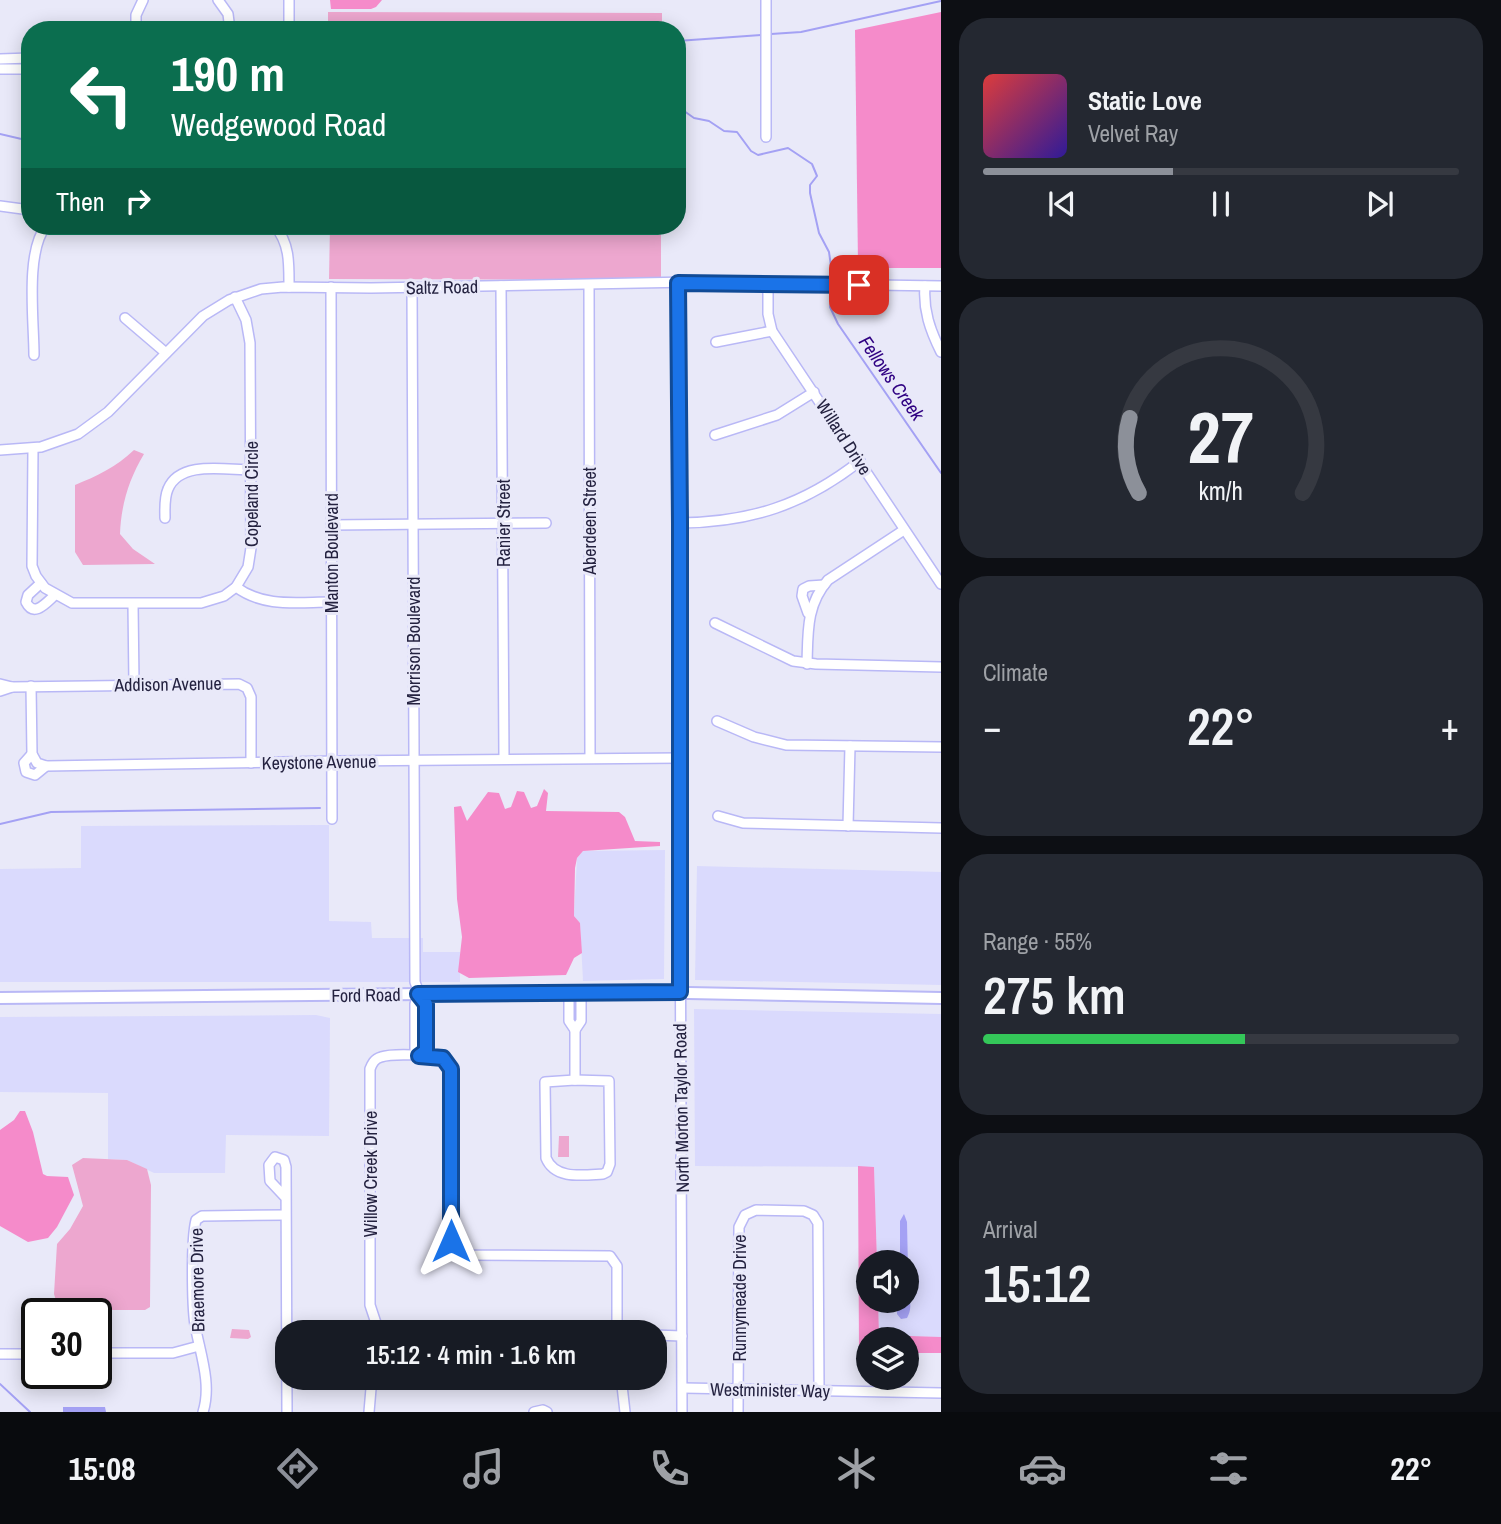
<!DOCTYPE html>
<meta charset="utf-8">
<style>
:root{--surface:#171b24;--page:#242831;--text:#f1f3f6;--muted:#9ea1a6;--line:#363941;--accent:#8c9099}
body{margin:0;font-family:"Archivo Narrow",sans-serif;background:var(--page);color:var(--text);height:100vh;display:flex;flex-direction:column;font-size:26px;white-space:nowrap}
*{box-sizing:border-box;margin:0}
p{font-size:23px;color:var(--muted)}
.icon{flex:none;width:38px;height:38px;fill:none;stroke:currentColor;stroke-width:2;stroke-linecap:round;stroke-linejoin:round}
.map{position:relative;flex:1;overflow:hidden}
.sheet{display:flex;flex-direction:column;gap:18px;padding:18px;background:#0d0f14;width:560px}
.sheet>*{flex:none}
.guide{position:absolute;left:21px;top:21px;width:665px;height:214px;border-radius:28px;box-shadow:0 4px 18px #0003;background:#0b6e4f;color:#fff;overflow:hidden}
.tools{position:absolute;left:856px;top:1250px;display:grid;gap:14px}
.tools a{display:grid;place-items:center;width:63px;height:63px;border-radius:50%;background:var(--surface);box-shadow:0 4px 18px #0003;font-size:35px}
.speed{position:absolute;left:21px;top:1298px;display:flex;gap:14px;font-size:35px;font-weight:700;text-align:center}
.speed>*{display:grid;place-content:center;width:91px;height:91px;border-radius:50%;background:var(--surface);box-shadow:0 4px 18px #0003;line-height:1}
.speed .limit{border:4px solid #111;border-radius:10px;background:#fff;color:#111}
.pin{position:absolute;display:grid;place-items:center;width:60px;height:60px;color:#fff;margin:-30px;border-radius:14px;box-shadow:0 4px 10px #0006}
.me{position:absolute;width:77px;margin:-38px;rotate:0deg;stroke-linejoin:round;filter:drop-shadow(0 0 5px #0008)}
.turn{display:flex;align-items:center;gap:24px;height:147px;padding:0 35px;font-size:32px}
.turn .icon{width:91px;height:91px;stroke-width:2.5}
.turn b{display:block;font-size:49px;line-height:60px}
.then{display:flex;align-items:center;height:66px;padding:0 35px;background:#0003;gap:14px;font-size:26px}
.big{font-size:52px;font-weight:600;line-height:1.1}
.sheet .card{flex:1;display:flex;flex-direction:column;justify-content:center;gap:10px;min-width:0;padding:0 24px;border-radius:28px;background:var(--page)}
.sheet .dial{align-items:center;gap:0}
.dial svg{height:182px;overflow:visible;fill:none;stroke:var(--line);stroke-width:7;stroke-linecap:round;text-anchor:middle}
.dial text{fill:var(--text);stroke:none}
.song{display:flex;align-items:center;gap:21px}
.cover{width:84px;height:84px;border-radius:10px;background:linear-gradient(135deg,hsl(0 70% 55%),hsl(250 70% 35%))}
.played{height:7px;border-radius:4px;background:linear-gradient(90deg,var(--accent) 40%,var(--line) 40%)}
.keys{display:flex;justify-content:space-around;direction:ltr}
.heat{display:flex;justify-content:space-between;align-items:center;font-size:38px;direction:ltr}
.charge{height:10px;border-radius:5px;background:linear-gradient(90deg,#34c759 55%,var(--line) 0)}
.trip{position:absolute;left:275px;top:1320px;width:392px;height:70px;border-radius:28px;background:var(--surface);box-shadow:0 4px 18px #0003;font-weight:600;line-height:70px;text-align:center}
.tabs{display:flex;height:112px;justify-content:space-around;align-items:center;background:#090b0e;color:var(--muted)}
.tabs .icon{width:49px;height:49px}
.tabs .selected{color:var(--accent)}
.tabs b{font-size:32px;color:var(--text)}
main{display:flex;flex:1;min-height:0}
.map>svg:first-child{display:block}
.built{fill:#dadafd}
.green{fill:#eda7cf}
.forest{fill:#f58bca}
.water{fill:#a4a1f4}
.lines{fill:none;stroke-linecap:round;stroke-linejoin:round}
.stream{stroke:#a4a1f4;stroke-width:2}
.minor-casing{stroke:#b9b8f6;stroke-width:12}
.major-casing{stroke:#b9b8f6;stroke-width:14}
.minor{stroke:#fff;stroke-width:9}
.major{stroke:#fff;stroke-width:10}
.route-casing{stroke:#114b97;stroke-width:18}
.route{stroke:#1a73e8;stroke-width:12}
.labels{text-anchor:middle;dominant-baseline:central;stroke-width:6;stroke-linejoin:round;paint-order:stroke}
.street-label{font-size:18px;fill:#242240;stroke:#e9e9f9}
.water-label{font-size:19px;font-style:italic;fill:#2f0182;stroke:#e9e9f9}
</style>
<main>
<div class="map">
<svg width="941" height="1412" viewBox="0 0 941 1412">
<rect width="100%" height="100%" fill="#e9e9f9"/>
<!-- built -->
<g class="built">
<path d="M329,825V921L371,922L372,938H423V952H460V982H0V869L81,868V826Z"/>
<path d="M665,850L664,979L583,981L580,923L574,916L577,858L583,851Z"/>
<path d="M697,866L941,872V985L695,980Z"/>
<path d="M694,1009L941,1014V1337L879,1336L878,1300H906V1262H877L874,1167L695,1166Z"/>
<path d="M316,1015L330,1018L329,1136L226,1135L225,1173H154L127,1160L108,1159V1093L0,1092V1017Z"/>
</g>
<!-- green -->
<g class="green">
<path d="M328,12L662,13V30H328Z"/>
<path d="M330,226H661V280L329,279Z"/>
<path d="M134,450L144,454C129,479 121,505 120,534L133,549L155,564L83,565L75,552V485C97,476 116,467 134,450Z"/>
<path d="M559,1136H569V1157H558Z"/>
<path d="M83,1158L127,1160L147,1169L151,1185L150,1307L145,1310H59L54,1294L57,1244L70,1229L83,1206L72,1165Z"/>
<path d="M232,1329L249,1330L251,1337L248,1339L230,1338Z"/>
</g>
<!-- forest -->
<g class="forest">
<path d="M330,0H382L376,7L371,9H331Z"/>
<path d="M941,12V268H864L858,264L855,30Z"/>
<path d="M544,789L548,793L546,811L619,812L625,817L635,841L660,842V846L583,851L577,858L575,868L574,916L580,923L582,953L574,958L566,975L469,978L458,972L462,937L457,899L454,807L461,806L467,821L488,792L499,793L505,809L511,807L517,791L524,792L531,808L537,806Z"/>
<path d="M20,1111H25L33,1132L43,1174L47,1176L68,1177L74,1195L57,1227L48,1238L28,1242L0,1226V1130L14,1120Z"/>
<path d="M858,1166L874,1167L877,1262H868V1300H878L879,1335L941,1337V1353H907L906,1339H868V1352H859Z"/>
</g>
<!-- water -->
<g class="water">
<path d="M436,24L496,27V30H426Z"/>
<path d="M904,1214L907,1222L908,1269L907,1275L906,1262H900V1221Z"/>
<path d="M907,1295C912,1302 911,1311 907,1318L901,1319L897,1314V1300H906Z"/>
<path d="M63,1407H105L106,1412H63Z"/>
</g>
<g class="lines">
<!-- stream -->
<g class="stream">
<path d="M771,34L801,32L941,1"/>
<path d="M677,41L761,35"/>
<path d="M677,106L694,118L709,121L724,131L737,132L751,151L758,155L788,148L812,164L817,176L810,185V193L819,233L829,252L832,273"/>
<path d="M0,134L30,141"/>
<path d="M832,296L830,307L838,324L941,473"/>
<path d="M0,824L51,812L320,808"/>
<path d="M0,1384L30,1412"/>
</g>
<!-- minor casing -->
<g class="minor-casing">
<g id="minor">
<path d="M218,0L228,14L230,30"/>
<path d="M289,0V30"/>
<path d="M136,30V15L143,0"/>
<path d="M0,59L30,58"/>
<path d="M0,69H30"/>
<path d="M766,137V0"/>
<path d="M0,206L30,210"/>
<path d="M275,226C290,244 289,264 289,287"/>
<path d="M678,283L682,1412"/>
<path d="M768,284V314L772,331L941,584"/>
<path d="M589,285L590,758"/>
<path d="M501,286L504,759"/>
<path d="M925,286C923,310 930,330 941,352"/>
<path d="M331,287L332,819"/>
<path d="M412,287L415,982C418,993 422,995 425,1003C429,1012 426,1039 426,1051L419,1056"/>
<path d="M125,318L166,353"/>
<path d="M716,342L772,331"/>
<path d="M34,355C34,321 25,252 46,226"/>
<path d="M715,435L777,415L814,392"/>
<path d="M33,449L32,566L36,576L45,588L72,603H201L224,596L236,587L248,567L251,548L250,343L246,320L235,297"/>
<path d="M0,450L41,447L78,434L108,412L203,316L229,300L261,289L283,287L371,288L690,282L941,286"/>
<path d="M165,518C165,509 164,498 168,489C180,460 226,470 251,470"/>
<path d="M680,523C751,522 804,505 860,461"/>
<path d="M331,525L546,523"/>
<path d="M41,583L28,595L26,602C34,618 46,603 55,595"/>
<path d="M236,587C264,608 298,602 331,602"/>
<path d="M133,604L134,684"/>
<path d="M808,613L802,596L803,589L809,586L824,585"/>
<path d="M715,623L793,661L816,664L941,667"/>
<path d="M807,664C808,633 806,605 828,580L904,530"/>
<path d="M0,684L12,687L0,691"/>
<path d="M31,686L32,754L37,763L46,766L338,761L680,758"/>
<path d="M12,687L239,684L247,688L251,697V763"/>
<path d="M717,721L754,737L786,745L941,747"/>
<path d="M32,754L24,763L26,772L35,775L46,766"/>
<path d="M718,816L743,823L941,828"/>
<path d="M848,826L850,746"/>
<path d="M569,993V1021L575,1030L581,1021V993"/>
<path d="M418,994L415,1004V1051L419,1056"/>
<path d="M575,1080L609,1081L610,1164L607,1172L603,1174C583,1175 555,1180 546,1158L545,1082Z"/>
<path d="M575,1080V1030"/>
<path d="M285,1197L270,1181L269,1165L275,1157L284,1160L286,1167L287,1412"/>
<path d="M379,1332L370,1305V1069C372,1064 374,1059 381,1057C393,1053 430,1055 443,1058L451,1069V1241L454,1249L466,1255L610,1256L617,1266V1332"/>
<path d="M654,1335L682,1336"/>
<path d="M96,1353H173L199,1346"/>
<path d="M0,1354H37"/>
<path d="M621,1377L625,1412"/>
<path d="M683,1388L941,1393"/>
<path d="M203,1412C212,1384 200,1353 195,1325C192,1305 191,1240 196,1220L202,1216L285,1215"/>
<path d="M369,1412L372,1377"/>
<path d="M534,1412L543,1410L547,1412"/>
<path d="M738,1412L739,1227L745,1215L756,1210L804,1211L813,1215L818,1223L819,1391"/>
</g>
</g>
<!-- major casing -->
<g class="major-casing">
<path id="major" d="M0,998L638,992L941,998"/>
</g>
<!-- minor -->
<use href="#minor" class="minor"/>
<!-- major -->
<use href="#major" class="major"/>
</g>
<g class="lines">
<!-- route casing -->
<g class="route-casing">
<path id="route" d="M451,1241V1069L443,1058L419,1056L426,1051V1004L418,994L680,992V523L678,283L859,285"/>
</g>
<!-- route -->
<use href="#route" class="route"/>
</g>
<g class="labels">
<!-- street labels -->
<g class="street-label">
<text transform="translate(442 287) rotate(-1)">Saltz Road</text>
<text transform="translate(844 437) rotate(57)">Willard Drive</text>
<text transform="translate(251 494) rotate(-90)">Copeland Circle</text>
<text transform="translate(589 521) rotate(-90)">Aberdeen Street</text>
<text transform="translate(503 523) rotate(-90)">Ranier Street</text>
<text transform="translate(331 553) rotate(-90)">Manton Boulevard</text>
<text transform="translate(413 641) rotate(-90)">Morrison Boulevard</text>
<text transform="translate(168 684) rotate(-1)">Addison Avenue</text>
<text transform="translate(319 762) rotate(-1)">Keystone Avenue</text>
<text transform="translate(366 995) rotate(-1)">Ford Road</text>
<text transform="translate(681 1108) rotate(-91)">North Morton Taylor Road</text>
<text transform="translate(370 1174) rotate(-90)">Willow Creek Drive</text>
<text transform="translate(197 1280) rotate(-91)">Braemore Drive</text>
<text transform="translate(739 1298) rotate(-90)">Runnymeade Drive</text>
<text transform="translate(770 1390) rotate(1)">Westminister Way</text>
</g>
<!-- water labels -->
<g class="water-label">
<text transform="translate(892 378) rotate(55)">Fellows Creek</text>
</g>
</g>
</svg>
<div class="tools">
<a><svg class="icon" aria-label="sound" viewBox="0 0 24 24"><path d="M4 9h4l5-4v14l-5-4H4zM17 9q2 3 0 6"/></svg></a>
<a><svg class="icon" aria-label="layers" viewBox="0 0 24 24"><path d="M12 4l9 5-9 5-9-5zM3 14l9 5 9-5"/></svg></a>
</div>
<div class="speed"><div class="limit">30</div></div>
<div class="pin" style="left:859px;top:285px;background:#d93025"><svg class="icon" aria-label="arrive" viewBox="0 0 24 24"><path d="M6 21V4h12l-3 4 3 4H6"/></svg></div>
<svg class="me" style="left:451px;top:1241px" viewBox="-20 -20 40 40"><path d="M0-17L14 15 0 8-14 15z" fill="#1a73e8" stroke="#fff" stroke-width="4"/></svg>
<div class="trip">15:12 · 4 min · 1.6 km</div>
<div class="guide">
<div class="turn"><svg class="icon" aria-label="left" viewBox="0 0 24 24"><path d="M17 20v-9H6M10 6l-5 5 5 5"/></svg><div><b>190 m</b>Wedgewood Road</div></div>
<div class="then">Then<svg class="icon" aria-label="right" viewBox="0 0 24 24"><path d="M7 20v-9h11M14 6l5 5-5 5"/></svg></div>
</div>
</div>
<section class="sheet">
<div class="card">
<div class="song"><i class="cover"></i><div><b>Static Love</b><p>Velvet Ray</p></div></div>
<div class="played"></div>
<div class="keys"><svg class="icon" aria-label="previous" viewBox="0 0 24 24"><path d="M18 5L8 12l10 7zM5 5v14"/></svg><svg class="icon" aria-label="pause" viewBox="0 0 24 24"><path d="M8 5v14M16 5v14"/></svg><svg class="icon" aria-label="next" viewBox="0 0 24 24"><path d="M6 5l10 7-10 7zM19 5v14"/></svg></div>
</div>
<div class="card dial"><svg viewBox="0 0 100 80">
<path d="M14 69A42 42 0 1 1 86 69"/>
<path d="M14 69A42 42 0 0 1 10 36" stroke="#8c9099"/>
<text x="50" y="56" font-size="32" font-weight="700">27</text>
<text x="50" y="72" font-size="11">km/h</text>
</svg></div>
<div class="card"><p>Climate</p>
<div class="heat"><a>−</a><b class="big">22°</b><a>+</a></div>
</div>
<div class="card"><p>Range · 55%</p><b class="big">275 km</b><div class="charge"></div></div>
<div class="card"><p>Arrival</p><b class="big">15:12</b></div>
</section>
</main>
<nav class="tabs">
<b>15:08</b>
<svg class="icon selected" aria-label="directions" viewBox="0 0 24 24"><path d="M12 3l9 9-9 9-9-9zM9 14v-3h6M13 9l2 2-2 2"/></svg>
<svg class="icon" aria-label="music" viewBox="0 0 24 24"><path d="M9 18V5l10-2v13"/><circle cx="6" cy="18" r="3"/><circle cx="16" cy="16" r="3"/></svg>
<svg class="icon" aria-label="phone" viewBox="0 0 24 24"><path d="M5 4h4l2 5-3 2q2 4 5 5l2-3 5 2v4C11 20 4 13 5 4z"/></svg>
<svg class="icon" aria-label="climate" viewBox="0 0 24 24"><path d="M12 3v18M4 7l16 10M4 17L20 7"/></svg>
<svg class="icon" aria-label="car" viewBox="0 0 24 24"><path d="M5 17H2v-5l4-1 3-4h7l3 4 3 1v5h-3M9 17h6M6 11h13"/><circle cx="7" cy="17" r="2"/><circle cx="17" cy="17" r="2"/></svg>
<svg class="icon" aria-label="filters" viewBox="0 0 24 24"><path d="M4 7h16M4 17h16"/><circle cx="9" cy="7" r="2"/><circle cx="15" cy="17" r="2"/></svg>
<b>22°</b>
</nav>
